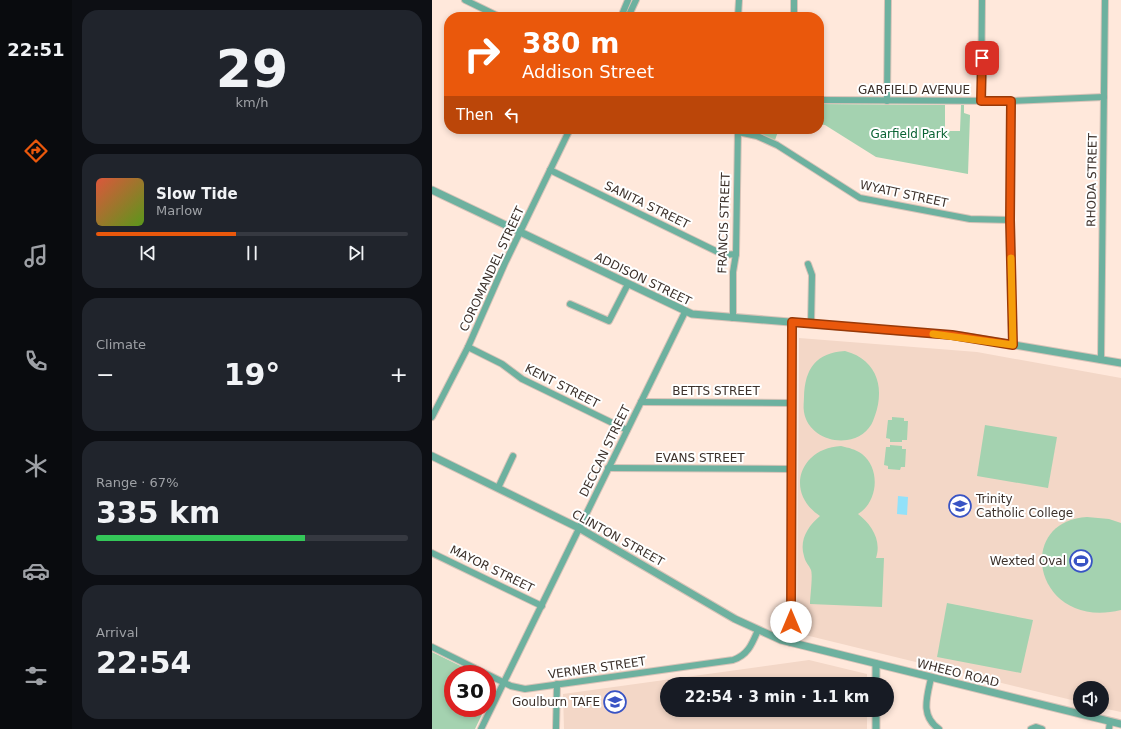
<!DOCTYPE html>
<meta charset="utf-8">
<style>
:root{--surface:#171b24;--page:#20242c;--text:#f1f3f6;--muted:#9ea1a6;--line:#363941;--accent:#ea580c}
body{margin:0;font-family:"DejaVu Sans",sans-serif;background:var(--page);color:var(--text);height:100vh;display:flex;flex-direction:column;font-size:15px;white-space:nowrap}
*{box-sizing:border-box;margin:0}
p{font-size:13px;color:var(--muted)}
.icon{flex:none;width:22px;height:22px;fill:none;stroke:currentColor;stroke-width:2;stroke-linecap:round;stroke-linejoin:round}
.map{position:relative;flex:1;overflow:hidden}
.side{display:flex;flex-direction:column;gap:10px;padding:10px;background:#0d0f14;width:360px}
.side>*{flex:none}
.guide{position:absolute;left:12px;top:12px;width:380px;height:122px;border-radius:16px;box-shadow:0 2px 6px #0003;background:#ea580c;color:#fff;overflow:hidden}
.buttons{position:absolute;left:641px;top:681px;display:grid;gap:8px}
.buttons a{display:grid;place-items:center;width:36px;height:36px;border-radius:50%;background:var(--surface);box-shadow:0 2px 6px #0003;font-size:20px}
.speed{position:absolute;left:12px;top:665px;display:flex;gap:8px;font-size:20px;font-weight:700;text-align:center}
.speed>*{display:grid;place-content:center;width:52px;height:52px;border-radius:50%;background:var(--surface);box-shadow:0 2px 6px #0003;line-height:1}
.speed .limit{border:6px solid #d22;background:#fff;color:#111}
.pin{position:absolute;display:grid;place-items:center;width:34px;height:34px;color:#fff;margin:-17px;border-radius:8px;box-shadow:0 2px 6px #0006}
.me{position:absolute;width:44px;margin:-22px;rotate:0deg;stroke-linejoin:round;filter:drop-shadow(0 0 3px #0008)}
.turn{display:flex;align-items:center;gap:14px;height:84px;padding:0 12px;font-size:18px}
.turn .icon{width:52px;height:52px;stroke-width:2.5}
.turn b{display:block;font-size:28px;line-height:34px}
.then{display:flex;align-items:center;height:38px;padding:0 12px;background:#0003;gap:8px;font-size:15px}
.big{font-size:30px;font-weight:800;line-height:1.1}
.side .widget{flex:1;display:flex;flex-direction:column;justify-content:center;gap:6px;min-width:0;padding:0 14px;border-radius:16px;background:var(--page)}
.side .dial{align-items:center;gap:0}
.dial b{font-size:52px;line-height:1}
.song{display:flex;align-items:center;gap:12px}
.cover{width:48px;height:48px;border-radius:6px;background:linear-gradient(135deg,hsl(10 70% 55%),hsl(90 70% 35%))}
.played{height:4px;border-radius:2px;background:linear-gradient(90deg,var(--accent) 45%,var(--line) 45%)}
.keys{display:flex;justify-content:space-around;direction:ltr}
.heat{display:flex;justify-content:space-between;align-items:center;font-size:22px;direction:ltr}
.charge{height:6px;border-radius:3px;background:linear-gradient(90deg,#34c759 67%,var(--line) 0)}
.trip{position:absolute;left:228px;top:677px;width:234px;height:40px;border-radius:20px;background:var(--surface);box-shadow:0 2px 6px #0003;font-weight:800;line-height:40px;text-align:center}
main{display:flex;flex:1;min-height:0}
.dock{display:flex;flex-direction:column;width:72px;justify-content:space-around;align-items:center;background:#090b0e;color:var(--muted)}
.dock .icon{width:28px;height:28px}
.dock .on{color:var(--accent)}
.dock b{font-size:18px;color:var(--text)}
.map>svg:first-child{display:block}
.built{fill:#f3d7c7}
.green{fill:#a4d2b0}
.water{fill:#92e1f9}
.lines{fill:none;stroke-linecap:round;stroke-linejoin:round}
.minor-casing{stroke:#d8c3b8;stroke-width:8}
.tertiary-casing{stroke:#d8c3b8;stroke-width:9}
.minor{stroke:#6db19f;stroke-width:6}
.tertiary{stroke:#6db19f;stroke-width:7}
.route-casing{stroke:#983908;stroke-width:10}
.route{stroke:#ea580c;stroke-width:7}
.slow{stroke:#f59e0b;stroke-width:7}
.labels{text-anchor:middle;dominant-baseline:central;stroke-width:4;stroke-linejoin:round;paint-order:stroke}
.street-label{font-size:12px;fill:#3c312b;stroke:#fff}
.park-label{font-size:12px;fill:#0a6334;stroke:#fff}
.poi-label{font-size:12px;fill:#3c312b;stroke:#fff;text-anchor:end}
</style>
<main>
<nav class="dock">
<b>22:51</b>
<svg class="icon on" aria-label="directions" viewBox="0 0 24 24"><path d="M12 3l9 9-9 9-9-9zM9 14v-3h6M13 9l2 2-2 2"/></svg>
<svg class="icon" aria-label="music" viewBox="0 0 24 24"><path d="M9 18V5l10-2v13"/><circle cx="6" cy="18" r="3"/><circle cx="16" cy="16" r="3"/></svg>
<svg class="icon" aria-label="phone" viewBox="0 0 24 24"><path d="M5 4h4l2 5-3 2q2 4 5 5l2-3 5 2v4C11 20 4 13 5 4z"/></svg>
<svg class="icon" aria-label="climate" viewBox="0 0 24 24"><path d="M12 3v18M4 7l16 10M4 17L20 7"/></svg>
<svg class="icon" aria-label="car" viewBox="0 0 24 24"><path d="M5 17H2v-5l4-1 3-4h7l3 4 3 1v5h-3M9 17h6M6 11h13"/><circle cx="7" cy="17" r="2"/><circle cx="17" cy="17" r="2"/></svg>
<svg class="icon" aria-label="filters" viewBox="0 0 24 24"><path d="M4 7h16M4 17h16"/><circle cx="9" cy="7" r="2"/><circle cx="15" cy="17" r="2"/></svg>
</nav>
<section class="side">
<div class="widget dial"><b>29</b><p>km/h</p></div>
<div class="widget">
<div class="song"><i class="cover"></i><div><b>Slow Tide</b><p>Marlow</p></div></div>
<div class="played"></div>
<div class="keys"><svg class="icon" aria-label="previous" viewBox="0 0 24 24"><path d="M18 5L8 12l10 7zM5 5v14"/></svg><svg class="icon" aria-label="pause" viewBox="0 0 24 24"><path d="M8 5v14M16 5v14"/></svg><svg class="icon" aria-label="next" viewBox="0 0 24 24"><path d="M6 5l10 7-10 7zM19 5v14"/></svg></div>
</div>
<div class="widget"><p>Climate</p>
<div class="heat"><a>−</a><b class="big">19°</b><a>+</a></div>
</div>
<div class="widget"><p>Range · 67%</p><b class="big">335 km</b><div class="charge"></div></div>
<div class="widget"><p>Arrival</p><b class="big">22:54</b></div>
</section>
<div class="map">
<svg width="689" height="729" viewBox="0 0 689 729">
<rect width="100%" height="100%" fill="#ffe8db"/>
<!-- built -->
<g class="built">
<path d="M367,338L545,352L689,378V712L670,708V688H648V702L365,633Z"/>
<path d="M377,660L435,674V684H235V710H435V729H132L131,694Z"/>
</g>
<!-- green -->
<g class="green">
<path d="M387,104L513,105V131H528L529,105H532V113L538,115L536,174L444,157L393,125L387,124Z"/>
<path d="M316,129H347L343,140Z"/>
<path d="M413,351C447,360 454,391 441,421C437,431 426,439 415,440C397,443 375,432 372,412C371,407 372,401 372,397C373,368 384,353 413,351Z"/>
<path d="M460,417L472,418V421H476L475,440H470V442H458V439L454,438L456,420H460Z"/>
<path d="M553,425L625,437L616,488L545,476Z"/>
<path d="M458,445L470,446V449H474L473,467H469L468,470L456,469V466L452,465L454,447H458Z"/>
<path d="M409,446C417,448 423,449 430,454C449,469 446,502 426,514C439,524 450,540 444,558H452L450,607L378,604C378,597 381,576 379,570C377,565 373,562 372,556C367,540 376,526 388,516C352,492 368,448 409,446Z"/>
<path d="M655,517L677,519L689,523V610C602,631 581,521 655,517Z"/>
<path d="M515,603L601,620L589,673L505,657Z"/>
<path d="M0,652L45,674H21V708H53L43,729H0Z"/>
<path d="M55,679L60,683L62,687L55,704Z"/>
</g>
<!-- water -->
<path class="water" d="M466,496L476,497L475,515L465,514Z"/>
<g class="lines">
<!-- minor casing -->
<g class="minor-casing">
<g id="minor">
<path d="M33,0L68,17"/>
<path d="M189,17L196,0"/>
<path d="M196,17L204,0"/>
<path d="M306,17L307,0"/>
<path d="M362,17V0"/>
<path d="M387,100L579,101L672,97"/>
<path d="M455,101L456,0"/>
<path d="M549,101L550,0"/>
<path d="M579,101L578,220L581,345"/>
<path d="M228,130V129"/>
<path d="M306,132L325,136L345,145L428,198L538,219L578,220"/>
<path d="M118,170L292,255L304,254"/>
<path d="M376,264L380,275L379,324"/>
<path d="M138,304L177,321L196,284"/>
<path d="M301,318V272L304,254L306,129"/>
<path d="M36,347L70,364L90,379L195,430"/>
<path d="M669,360L673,0"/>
<path d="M209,402L359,403"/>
<path d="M0,417L36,347L73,263L138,129"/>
<path d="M176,468L359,469"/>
<path d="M66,488L81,456"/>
<path d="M0,553L110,606"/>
<path d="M359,643L360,322"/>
<path d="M0,647L79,686L93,689L301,660C316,655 320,644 326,630"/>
<path d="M499,678C495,697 488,716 507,729"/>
<path d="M49,729L253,312"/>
<path d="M124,729L125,684"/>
<path d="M599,729L604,727L610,729"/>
<path d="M677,729L678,722"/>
</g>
</g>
<!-- tertiary casing -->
<g class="tertiary-casing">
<g id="tertiary">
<path d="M0,190L260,314L529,336L689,363"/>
<path d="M0,456L147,528L303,619L349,640L689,724"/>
<path d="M444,684V664"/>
<path d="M444,729V710"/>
</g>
</g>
<!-- minor -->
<use href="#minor" class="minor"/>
<!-- tertiary -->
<use href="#tertiary" class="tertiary"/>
</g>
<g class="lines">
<!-- route casing -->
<g class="route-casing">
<path id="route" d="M359,622L360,322L520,335L581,345L578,220L579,101H549L550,58"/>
</g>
<!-- route -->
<use href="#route" class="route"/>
<!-- slow -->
<path class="slow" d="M501,334L581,345L579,258"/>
</g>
<!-- icons -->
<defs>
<g id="school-ring" transform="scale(1.15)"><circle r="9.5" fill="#fff" stroke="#3853c4" stroke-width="1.5"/><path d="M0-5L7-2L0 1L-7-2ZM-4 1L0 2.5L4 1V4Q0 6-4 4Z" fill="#3853c4"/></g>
<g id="stadium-ring" transform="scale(1.15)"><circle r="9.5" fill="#fff" stroke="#3853c4" stroke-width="1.5"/><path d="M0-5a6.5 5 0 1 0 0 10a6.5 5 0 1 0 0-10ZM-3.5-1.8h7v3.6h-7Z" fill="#3853c4"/></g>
<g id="university-ring" transform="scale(1.15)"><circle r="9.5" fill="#fff" stroke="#3853c4" stroke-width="1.5"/><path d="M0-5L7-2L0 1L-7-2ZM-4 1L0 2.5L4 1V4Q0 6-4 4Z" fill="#3853c4"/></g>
</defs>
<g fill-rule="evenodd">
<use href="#school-ring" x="528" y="506"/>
<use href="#stadium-ring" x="649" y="561"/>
<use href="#university-ring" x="183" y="702"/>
</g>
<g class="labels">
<!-- street labels -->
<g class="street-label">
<text x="482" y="90">GARFIELD AVENUE</text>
<text transform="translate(660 180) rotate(-89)">RHODA STREET</text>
<text transform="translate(472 194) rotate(12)">WYATT STREET</text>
<text transform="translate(215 205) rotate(26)">SANITA STREET</text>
<text transform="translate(292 223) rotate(-88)">FRANCIS STREET</text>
<text transform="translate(60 269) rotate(-65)">COROMANDEL STREET</text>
<text transform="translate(211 279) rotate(26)">ADDISON STREET</text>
<text transform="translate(130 386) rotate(27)">KENT STREET</text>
<text x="284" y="391">BETTS STREET</text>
<text transform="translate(173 451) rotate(-64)">DECCAN STREET</text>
<text x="268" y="458">EVANS STREET</text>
<text transform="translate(186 538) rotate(29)">CLINTON STREET</text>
<text transform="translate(60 569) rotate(26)">MAYOR STREET</text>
<text transform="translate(165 668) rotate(-8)">VERNER STREET</text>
<text transform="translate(526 673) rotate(14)">WHEEO ROAD</text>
</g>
<!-- park labels -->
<g class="park-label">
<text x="477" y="134">Garfield Park</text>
</g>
<!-- poi labels -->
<g class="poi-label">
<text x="544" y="499" text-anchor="start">Trinity<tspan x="544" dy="14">Catholic College</tspan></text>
<text x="634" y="561">Wexted Oval</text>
<text x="168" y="702">Goulburn TAFE</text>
</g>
</g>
</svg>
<div class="buttons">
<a><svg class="icon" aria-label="sound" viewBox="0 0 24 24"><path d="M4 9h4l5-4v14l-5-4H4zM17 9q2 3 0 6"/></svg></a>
</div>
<div class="speed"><div class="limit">30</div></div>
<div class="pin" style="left:550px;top:58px;background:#d93025"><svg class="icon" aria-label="arrive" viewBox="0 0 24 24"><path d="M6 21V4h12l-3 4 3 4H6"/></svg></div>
<svg class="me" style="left:359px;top:622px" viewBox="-20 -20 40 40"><circle r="19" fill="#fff"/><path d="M0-13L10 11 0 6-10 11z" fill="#ea580c"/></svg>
<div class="trip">22:54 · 3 min · 1.1 km</div>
<div class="guide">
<div class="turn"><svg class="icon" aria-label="right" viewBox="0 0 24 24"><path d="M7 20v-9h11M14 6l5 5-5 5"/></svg><div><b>380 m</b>Addison Street</div></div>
<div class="then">Then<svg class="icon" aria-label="left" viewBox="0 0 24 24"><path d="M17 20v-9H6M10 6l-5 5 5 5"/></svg></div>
</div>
</div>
</main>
